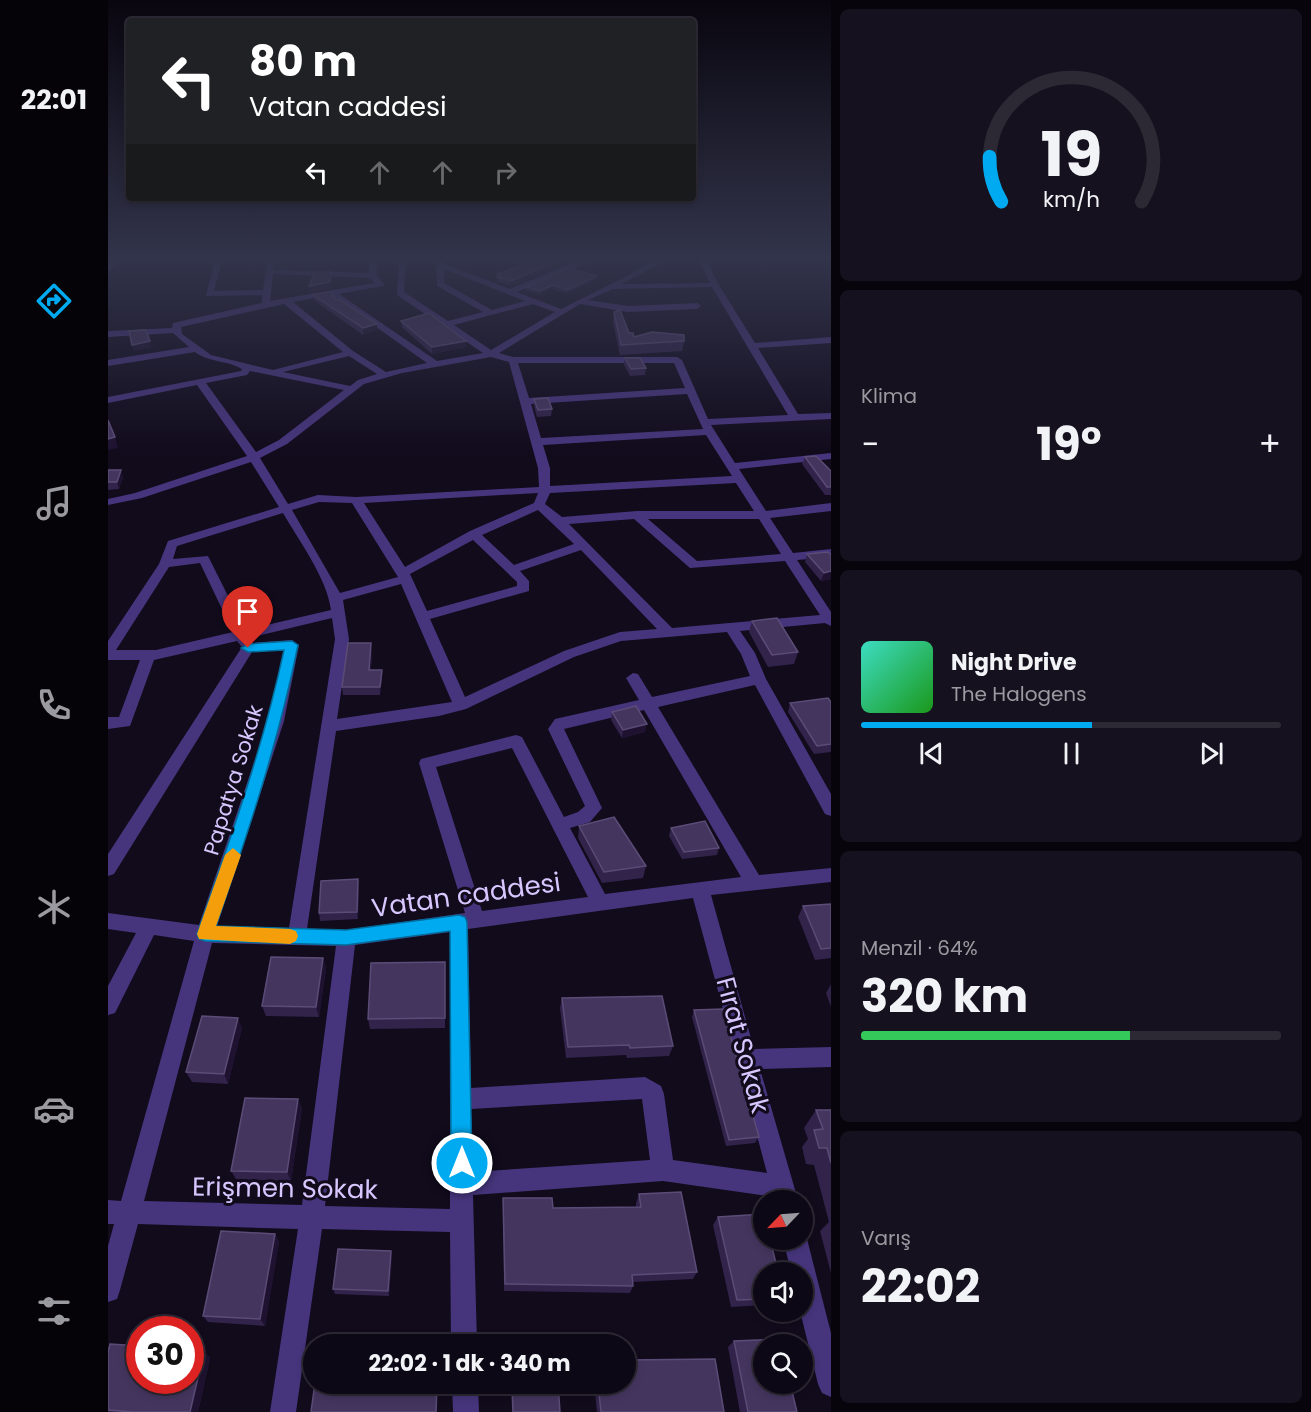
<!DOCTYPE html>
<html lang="tr">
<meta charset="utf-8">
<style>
:root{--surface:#0d0815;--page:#16111e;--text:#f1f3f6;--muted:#9a9aa0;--line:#2d2934;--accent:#00aaf1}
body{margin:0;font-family:Poppins,sans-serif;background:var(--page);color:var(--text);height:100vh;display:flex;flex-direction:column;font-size:22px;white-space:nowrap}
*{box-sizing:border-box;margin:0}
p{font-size:20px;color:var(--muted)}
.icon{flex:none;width:33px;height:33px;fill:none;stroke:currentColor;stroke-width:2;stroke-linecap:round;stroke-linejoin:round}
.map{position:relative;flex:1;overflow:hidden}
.details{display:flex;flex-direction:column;gap:9px;padding:9px;background:#07040c;width:480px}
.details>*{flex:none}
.top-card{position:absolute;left:18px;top:18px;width:570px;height:183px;border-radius:6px;box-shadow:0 3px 9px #0003,0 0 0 2px var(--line);background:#202124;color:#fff;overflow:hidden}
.needle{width:39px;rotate:245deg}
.controls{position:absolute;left:645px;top:1190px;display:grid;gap:12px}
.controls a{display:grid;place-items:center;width:60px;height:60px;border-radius:50%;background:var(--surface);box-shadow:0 3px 9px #0003,0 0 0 2px var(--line);font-size:30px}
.speed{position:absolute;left:18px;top:1316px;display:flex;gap:12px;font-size:30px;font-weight:700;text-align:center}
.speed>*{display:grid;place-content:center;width:78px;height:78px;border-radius:50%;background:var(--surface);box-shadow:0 3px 9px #0003,0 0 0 2px var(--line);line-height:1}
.speed .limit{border:9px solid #d22;background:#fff;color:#111}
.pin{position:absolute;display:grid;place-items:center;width:51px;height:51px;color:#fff;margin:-62px -26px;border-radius:50% 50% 50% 0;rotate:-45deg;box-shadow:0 0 6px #0007}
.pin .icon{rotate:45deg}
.me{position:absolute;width:66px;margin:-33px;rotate:0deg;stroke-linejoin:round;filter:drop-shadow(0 0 4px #0008)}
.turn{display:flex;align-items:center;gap:21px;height:126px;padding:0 24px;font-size:27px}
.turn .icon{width:78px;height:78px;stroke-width:2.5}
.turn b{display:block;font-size:42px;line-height:51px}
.lanes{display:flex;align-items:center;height:57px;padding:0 24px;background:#0003;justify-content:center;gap:30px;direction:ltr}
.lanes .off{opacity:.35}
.big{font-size:45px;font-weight:700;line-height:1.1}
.details .card{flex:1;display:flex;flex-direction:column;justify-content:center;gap:9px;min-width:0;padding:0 21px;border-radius:9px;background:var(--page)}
.details .dial{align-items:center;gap:0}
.dial svg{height:156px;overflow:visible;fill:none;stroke:var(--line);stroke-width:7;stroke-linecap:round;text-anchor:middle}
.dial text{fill:var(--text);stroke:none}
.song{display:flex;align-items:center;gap:18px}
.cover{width:72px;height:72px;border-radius:9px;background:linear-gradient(135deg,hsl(170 70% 55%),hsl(120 70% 35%))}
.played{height:6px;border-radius:3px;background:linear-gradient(90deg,var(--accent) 55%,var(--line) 55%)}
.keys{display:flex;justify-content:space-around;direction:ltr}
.heat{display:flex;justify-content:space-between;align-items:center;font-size:33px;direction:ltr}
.charge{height:9px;border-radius:4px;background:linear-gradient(90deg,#34c759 64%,var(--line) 0)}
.trip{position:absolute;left:195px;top:1334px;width:333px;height:60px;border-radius:30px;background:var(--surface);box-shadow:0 3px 9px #0003,0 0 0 2px var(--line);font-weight:700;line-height:60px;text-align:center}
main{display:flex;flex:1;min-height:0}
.menu{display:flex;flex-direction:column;width:108px;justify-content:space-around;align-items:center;background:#050308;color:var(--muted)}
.menu .icon{width:42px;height:42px}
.menu .on{color:var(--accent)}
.menu b{font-size:27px;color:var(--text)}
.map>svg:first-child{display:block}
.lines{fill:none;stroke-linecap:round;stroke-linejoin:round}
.minor{fill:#46357c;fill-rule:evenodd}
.wall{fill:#32234b}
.shaded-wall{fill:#1e1230}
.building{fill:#44355e;stroke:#5b4c77;stroke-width:1.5}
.route{fill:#00aaf1;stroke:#006e9d;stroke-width:1.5}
.slow{fill:#f59e0b}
.labels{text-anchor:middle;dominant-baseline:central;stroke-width:6;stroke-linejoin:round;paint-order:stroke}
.street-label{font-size:21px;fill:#d8c6ff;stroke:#110b1c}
.near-street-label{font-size:26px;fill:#d8c6ff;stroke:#110b1c}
</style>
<main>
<nav class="menu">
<b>22:01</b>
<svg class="icon on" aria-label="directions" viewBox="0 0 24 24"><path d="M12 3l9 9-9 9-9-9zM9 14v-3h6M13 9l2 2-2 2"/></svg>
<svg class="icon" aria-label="music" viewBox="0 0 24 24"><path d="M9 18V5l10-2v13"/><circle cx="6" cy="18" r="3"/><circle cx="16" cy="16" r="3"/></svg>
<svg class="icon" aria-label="phone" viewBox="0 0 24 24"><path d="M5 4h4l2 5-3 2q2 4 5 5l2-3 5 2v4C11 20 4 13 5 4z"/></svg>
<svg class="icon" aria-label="climate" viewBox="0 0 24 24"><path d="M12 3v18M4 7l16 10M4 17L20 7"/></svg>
<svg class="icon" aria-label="car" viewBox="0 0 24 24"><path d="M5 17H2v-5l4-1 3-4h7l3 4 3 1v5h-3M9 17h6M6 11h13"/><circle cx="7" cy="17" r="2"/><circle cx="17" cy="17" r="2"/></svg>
<svg class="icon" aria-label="filters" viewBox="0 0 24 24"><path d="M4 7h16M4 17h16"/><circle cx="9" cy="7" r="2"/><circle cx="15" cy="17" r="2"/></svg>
</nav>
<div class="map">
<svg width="723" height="1412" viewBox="0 0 723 1412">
<rect width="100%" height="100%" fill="#110b1c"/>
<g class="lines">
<!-- minor -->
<g class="minor">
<path d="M9,256H17L0,271V265Z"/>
<path d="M108,256H115L106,291L155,290L160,256H167L165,270L261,273V256H268L269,276L276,284L275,286L231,294L329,361L375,353L289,295L291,256H298L296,292L340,321L375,312L329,286L328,258L324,256H544L540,258L480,259V262L409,292L453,309L519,276L552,256H575L577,259L573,261H556L514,284L602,283L589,256H596L611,285L647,343L723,337V343L650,348L690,414L723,413V419L603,425L627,463L723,453V459L631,469L658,511L723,503V511L662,518L685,553L723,549V557L689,560L723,612V626L717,623L632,631L647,653L658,679L723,794V816L717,814L647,685L550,707L651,875L723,868V882L603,895L646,1049L723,1047V1067L652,1069L690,1200H666V1197L555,1181L365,1195L369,1344H343L342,1232L214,1229L188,1412H162L190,1229L30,1224L12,1290L9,1299L0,1302V1246L6,1224H0V1200L13,1201L86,941L46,935L7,1013L0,1015V986L28,933L0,929V913L91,925L160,721L176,650L144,652L6,874L0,876V854L134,647L129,641L46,660L22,726L0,729V717H11L32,660H0V641L51,564L60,541L171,507L143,462L34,498L0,505V499L27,493L139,456L89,385L0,403V397L133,371L134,369C119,360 102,363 87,352L0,366V360L81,347L65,333L0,337V331L64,328L65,323L154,303V295L98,296ZM336,259H473L402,289L336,264ZM336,269L417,301L384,310L336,283ZM165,274L263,278L266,283L162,301ZM604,287L680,415L600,419L574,360L569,357H405L391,353L472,304L520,312L589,309L593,306L589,303L520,306L480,300L505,289ZM223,295L319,363L278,372L245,351L185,302ZM176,304L235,352L165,370L103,355L74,334L73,327ZM425,304L447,312L383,350L346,325ZM241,356L269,374L250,380L242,386L175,372ZM383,357L401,362L430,468L431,487L248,497L210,495L180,504L152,458L179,444L256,384L294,373ZM410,363H566L577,388L421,398ZM142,371L236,390L171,440L148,452L98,383L139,375ZM579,394L595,429L433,438L423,404ZM598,435L624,476L442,486V468L435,445ZM628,483L646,511H529L454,517L437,504L442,493ZM430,493L426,503L362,531L297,567L256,503ZM211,502L244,503L290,577L232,593L184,510ZM430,510L466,544L406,565L374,535ZM175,513C191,541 219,578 223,610L137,630L100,556L65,559L69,546ZM526,519L582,568L677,561L712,615L564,628L461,524ZM540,519H651L673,554L589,561ZM365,540L409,582V586L319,611L302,574ZM473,550L549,629L512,632L456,651L357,697L322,619L421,591V581L412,571ZM92,563L125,632L48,650H8L61,567ZM293,584L344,702L229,719L241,639L235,600ZM224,618L227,639L181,928L109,926L176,721L191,645L184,640L144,643L141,638ZM619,632L633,654L642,676L544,697L530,674L525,673L518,678L531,700L447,719L440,729L477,806L470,812L456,817L414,737L408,735L313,759L311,763L357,913L238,930L199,929L228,731L331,716L358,709L466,657L513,641ZM536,710L633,877L497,894L462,828L482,822L494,808L456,729ZM404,748L480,897L374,911L328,767ZM585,898L659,1173L565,1160L556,1094L553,1086L537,1077L363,1088L360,929ZM342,932V1209L217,1206L247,945ZM104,943L228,946L194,1205L36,1201ZM534,1099L542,1160L364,1172L363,1109Z"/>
<path d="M716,256H723V260Z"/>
<path d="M694,1230L699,1239L723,1333V1397L714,1393L710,1384L692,1311H694V1272H683L675,1239H694Z"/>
<path d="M344,1383H370L371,1412H345Z"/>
</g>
</g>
<!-- wall -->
<g class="wall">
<path d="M410,257L436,260L446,268L403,286L389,282V274L411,267L410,261Z"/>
<path d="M488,280L460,294L444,289L432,295L418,291V287Z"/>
<path d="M205,295L228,300L269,330L255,335L206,300Z"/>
<path d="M506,312L521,333L526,337L576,341L574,351L512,355L505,322Z"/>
<path d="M293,321L358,347L324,354L294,327Z"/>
<path d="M517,358L538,368L537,375L522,376L516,365Z"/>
<path d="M426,399L444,409L443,416L429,417L426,406Z"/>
<path d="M697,457L723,471V495H717L694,464Z"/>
<path d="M0,470L15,477L11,489L0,490Z"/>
<path d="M699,554L723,555V579L713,581L697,562Z"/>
<path d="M644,621L690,652L686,664L660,667L641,632Z"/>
<path d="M264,651L263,670L274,678L272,695H235L234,687Z"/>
<path d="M723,702V752L706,754L680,712L682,703Z"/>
<path d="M504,712L537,732L514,738L503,720Z"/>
<path d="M471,826L538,866L535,878L494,883L470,838Z"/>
<path d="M563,828L611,848L609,855L574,859L561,836Z"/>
<path d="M250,879L251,887L250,919L212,921L211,913Z"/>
<path d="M723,904V958L707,960L690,917L695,906Z"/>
<path d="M215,958L218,969L211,1017L158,1016L154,1006Z"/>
<path d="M337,973V1028L262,1029L260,1019Z"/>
<path d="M723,984V1007L718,993Z"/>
<path d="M454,998L565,1046L561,1056L519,1058L518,1055L458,1058L452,1008Z"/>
<path d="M586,1010L651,1137L647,1143L618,1146L584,1017Z"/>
<path d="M134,1028L120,1084L84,1082L78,1072Z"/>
<path d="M194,1108L183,1181L128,1179L123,1171Z"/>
<path d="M708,1110H723V1273L712,1231L721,1222L706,1165L698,1164L694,1147L700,1139L696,1128Z"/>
<path d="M531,1194L589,1272L585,1279L525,1282V1286L522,1293L396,1291L395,1206V1198L445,1208L528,1207V1203Z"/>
<path d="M610,1217L656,1272V1305L623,1307L605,1225Z"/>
<path d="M167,1234L171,1242L157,1326L100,1322L95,1316Z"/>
<path d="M283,1251L284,1256L281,1296L227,1294L225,1289Z"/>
<path d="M626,1341L689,1412H632L620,1347Z"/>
<path d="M0,1352H96L102,1358L90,1412H0Z"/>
<path d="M403,1383H450L452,1412H404Z"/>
<path d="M486,1383H518L616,1412H489Z"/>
</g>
<!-- shaded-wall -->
<g class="shaded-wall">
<path d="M446,263V268L403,286V281Z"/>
<path d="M223,272L224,279L223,288L202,292L201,286Z"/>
<path d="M489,276L488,280L460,294V290Z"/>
<path d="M445,285L444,289L432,295V291Z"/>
<path d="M269,324V330L255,335V328Z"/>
<path d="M42,341L44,348L26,351L24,345Z"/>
<path d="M358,341V347L324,354V347Z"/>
<path d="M7,437L10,448L0,450V439Z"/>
<path d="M13,470L15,477L11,489L9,482Z"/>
<path d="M723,571V579L713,581L716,573Z"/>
<path d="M263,643L264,651L262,678L261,670Z"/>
<path d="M274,670V678L272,695V687Z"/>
<path d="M539,724L537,732L514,738L515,730Z"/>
<path d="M250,879L251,887L250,919L249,912Z"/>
<path d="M215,958L218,969L211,1017L208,1007Z"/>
<path d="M130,1018L134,1028L120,1084L116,1074Z"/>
<path d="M190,1099L194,1108L183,1181L179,1172Z"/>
<path d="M167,1234L171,1242L157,1326L152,1319Z"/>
<path d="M283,1251L284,1256L281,1296L280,1291Z"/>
<path d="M96,1352L102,1358L90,1412H82Z"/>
<path d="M329,1383H330L329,1412H328Z"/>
</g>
<!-- building -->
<g class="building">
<path d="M410,257H434L436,260L446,263L403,281L389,277L393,276L389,274L413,266Z"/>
<path d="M461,268L489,276L460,290L445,285L432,291L418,287Z"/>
<path d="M207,272H223L222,282L201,286Z"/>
<path d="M222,292L228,300L231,299L269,324L255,328L205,295Z"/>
<path d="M512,310L521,333H525L526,337L544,332L576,335V341L513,345L506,312Z"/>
<path d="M321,313L358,341L324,347L293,321Z"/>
<path d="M38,330L42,341L24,345L21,331Z"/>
<path d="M517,358H532L538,368L523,369Z"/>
<path d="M440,398L444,409L430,410L426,399Z"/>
<path d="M0,420L7,437L0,439Z"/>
<path d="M708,456L723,471V487H719L697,457Z"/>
<path d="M0,470H13L9,482H0Z"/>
<path d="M720,552L723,555V571L716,573L699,554Z"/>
<path d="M669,618L690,652L664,655L644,621Z"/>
<path d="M240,643H263L261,670H274L272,687H234Z"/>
<path d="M720,698L723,702V744L709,746L682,703Z"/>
<path d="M528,706L539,724L515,730L504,712Z"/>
<path d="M506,817L538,866L496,872L471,826Z"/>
<path d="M597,821L611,848L576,852L563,828Z"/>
<path d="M250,879L249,912L211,913L213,881Z"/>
<path d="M723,904V948L713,949L695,906Z"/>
<path d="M163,957L215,958L208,1007L154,1006Z"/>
<path d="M337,962V1018L260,1019L263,963Z"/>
<path d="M554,996L565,1046L522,1048L521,1045L460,1047L454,998Z"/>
<path d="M615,1009L651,1137L621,1140L586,1010Z"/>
<path d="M94,1016L130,1018L116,1074L78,1072Z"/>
<path d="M137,1098L190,1099L179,1172L123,1171Z"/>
<path d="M708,1110H723V1163L719,1148H711L706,1130L715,1129Z"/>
<path d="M573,1192L589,1272L524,1275L525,1286L397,1284L395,1198H444L445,1208L533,1207L531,1194Z"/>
<path d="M656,1214V1239H662L670,1272H656V1299L629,1300L610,1217Z"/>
<path d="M113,1231L167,1234L152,1319L95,1316Z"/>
<path d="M230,1249L283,1251L280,1291L225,1289Z"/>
<rect x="403" y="1339" width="45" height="5"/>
<path d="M673,1339L674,1344H656V1383H682L689,1412H640L626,1341Z"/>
<path d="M2,1344L32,1346V1380H82V1351L96,1352L82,1412H25L0,1410V1352Z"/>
<path d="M607,1359L616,1412H493L490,1383H518V1360Z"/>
<path d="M207,1383H329L328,1412H203Z"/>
<path d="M404,1383H450L452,1412H405Z"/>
</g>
<!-- sky -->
<linearGradient id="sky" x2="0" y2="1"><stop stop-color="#09060f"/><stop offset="0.57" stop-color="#32344b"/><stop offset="1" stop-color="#32344b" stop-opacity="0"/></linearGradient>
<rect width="723" height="453" fill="url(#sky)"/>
<!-- route -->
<path class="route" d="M184,641L190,645C170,744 140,832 108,926L238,930L351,915L357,917L359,922L364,1163L361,1170L354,1173L346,1170L343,1163L342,931L238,945L97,941L91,939L89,934C122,840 155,748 176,650L140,652L133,648L140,644Z"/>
<!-- slow -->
<path class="slow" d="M125,848L133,855L108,926L182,929L188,931L190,936L188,941L182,944L91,939L89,934L117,855Z"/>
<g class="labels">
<!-- street labels -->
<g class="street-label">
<text transform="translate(125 780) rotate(-73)">Papatya Sokak</text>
</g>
<!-- near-street labels -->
<g class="near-street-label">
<text transform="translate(358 895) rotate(-8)">Vatan caddesi</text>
<text transform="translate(635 1045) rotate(75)">Fırat Sokak</text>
<text transform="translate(177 1188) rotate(1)">Erişmen Sokak</text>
</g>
</g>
</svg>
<div class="controls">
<a><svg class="needle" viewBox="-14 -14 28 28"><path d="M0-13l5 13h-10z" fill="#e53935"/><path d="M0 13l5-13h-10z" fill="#9a9aa0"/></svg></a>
<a><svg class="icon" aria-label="sound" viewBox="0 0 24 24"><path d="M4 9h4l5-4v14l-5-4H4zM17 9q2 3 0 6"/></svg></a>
<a><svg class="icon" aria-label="search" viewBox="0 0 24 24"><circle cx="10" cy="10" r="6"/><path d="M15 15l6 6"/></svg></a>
</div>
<div class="speed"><div class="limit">30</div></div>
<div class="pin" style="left:140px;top:648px;background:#d93025"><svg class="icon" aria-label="arrive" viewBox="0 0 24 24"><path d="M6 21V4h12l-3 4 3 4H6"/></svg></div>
<svg class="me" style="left:354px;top:1163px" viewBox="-20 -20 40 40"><circle r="17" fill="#00aaf1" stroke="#fff" stroke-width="3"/><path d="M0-11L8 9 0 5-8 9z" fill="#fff"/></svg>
<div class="trip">22:02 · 1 dk · 340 m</div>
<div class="top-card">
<div class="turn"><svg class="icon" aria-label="left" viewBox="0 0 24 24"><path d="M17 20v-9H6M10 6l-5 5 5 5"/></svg><div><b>80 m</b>Vatan caddesi</div></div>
<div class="lanes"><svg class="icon" aria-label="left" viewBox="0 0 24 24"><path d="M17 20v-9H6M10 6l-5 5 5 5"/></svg><svg class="icon off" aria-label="ahead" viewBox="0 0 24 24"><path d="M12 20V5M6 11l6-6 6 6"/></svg><svg class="icon off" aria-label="ahead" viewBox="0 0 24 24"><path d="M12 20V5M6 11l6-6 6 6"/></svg><svg class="icon off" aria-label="right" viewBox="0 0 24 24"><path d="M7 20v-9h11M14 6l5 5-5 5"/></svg></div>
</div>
</div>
<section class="details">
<div class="card dial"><svg viewBox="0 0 100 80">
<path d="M14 69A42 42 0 1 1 86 69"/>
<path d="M14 69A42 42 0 0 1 8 46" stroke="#00aaf1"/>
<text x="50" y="56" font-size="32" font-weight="700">19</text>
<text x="50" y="72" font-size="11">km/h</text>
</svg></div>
<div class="card"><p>Klima</p>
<div class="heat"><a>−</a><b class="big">19°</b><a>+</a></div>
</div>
<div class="card">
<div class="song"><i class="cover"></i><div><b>Night Drive</b><p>The Halogens</p></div></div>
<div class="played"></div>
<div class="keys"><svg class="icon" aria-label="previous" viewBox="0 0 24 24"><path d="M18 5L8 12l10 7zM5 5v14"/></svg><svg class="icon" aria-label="pause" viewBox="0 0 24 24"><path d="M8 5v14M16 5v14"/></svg><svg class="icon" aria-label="next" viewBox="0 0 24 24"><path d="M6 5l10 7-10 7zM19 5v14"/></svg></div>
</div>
<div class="card"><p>Menzil · 64%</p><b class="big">320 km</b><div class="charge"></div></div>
<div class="card"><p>Varış</p><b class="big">22:02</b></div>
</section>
</main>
